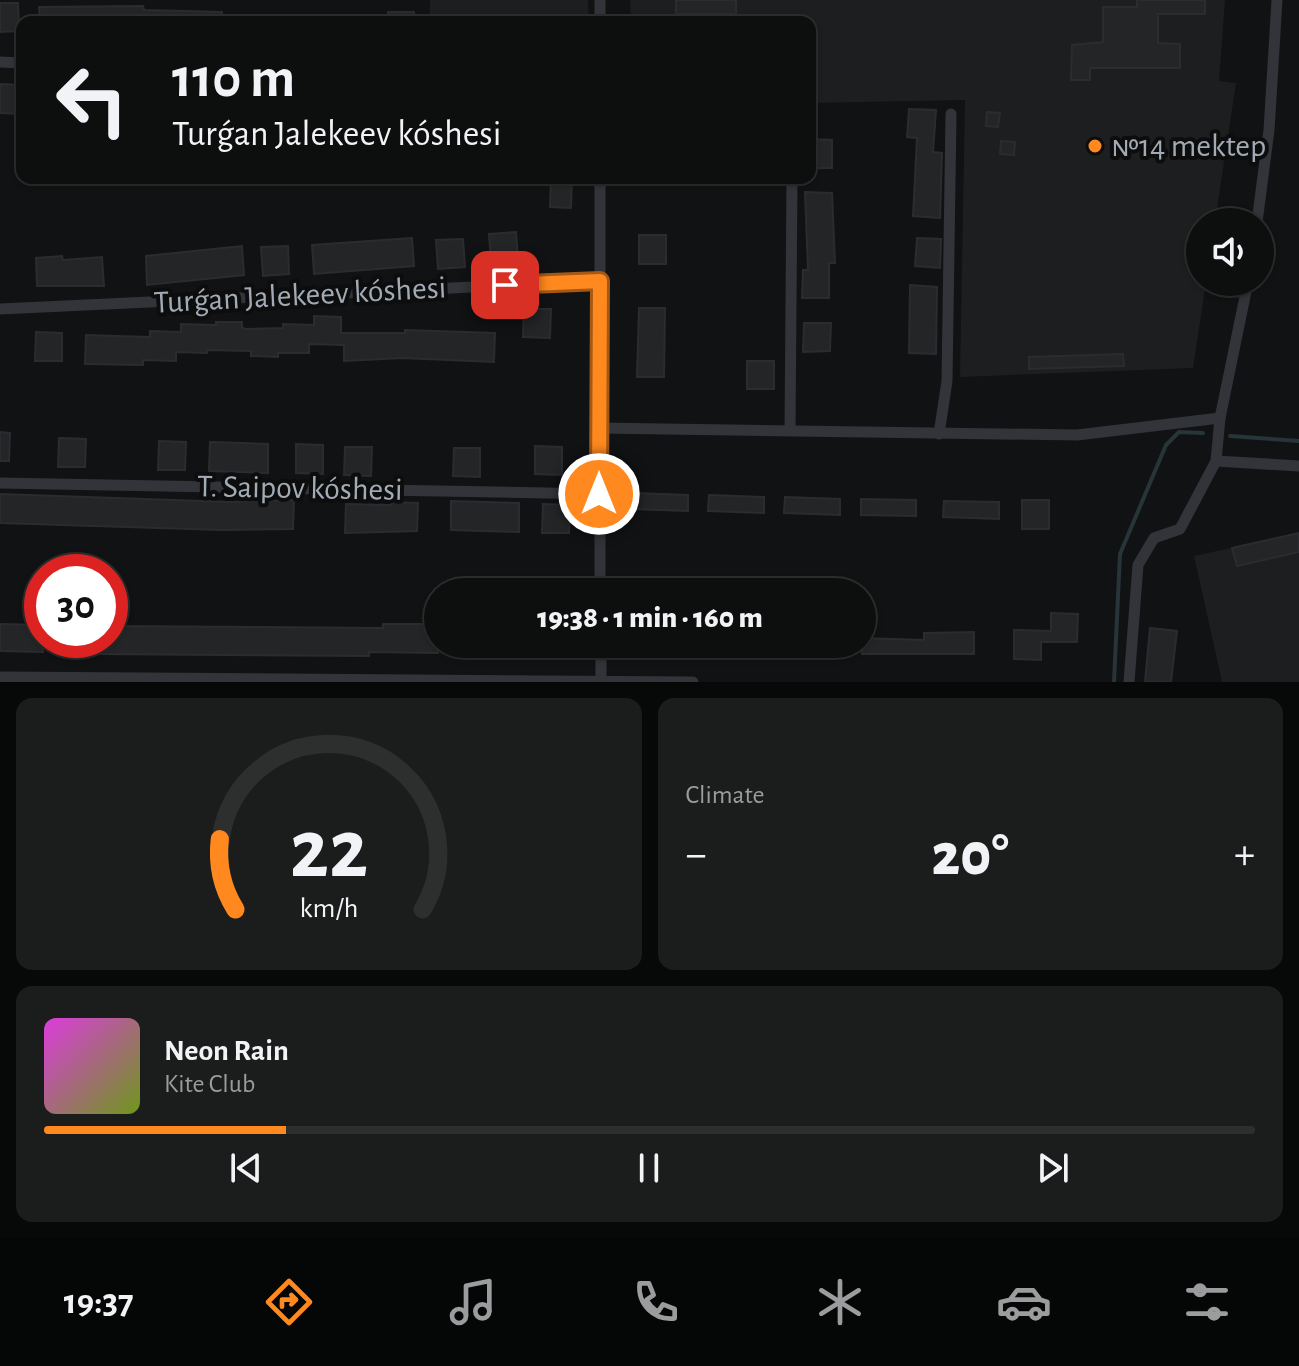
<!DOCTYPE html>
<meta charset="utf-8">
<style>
:root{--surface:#0d0e0e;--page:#1b1c1c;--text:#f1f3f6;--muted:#9a9c9e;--line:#2d2e2e;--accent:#ff891e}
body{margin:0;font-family:"Alegreya Sans",sans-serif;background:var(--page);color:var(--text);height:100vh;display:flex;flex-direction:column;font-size:30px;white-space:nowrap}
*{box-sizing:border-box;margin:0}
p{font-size:26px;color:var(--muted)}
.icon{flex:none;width:44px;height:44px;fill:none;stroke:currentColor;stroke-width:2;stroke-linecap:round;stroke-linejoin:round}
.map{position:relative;height:682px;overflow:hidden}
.drawer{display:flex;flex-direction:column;gap:16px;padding:16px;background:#070808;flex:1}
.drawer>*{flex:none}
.banner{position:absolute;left:16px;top:16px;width:800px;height:168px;border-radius:16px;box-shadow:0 2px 6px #0004,0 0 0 2px var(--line);background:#0d0e0e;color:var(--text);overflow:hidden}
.buttons{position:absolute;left:1186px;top:208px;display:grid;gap:16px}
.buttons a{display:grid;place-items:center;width:88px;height:88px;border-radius:50%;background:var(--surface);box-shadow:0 2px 6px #0004,0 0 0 2px var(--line);font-size:40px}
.speed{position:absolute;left:24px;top:554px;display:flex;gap:16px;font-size:40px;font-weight:700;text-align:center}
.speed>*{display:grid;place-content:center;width:104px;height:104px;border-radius:50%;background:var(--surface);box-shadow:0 2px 6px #0004,0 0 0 2px var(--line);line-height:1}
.speed .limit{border:12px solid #d22;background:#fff;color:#111}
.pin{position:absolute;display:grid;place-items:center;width:68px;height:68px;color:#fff;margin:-34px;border-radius:16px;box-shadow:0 4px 12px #0006}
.me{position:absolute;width:88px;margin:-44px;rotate:0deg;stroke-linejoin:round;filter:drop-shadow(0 0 6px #0008)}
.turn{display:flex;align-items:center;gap:28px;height:168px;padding:0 24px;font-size:36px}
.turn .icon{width:104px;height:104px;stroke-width:2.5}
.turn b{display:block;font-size:56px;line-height:68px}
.big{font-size:60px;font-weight:800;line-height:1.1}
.drawer .card{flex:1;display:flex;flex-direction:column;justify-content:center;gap:12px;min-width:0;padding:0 28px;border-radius:16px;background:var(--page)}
.drawer .dial{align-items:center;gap:0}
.dial svg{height:208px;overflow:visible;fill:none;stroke:var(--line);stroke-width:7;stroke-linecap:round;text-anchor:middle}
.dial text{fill:var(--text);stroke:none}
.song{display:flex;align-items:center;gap:24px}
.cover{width:96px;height:96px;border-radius:12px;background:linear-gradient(135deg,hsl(300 70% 55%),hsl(80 70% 35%))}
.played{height:8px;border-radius:4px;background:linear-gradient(90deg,var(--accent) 20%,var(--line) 20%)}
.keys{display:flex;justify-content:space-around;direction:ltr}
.heat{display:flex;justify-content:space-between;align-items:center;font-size:44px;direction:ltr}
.drawer .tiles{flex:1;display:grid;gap:16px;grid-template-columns:1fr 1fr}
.card:last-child{grid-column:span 2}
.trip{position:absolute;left:424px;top:578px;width:452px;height:80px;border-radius:40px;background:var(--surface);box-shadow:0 2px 6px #0004,0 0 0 2px var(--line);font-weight:800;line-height:80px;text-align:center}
.tabs{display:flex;height:128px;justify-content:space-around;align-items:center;background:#050606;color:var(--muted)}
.tabs .icon{width:56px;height:56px}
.tabs .on{color:var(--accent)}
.tabs b{font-size:36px;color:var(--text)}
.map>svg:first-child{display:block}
.built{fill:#1d1e20}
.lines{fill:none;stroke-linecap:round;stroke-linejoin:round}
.stream{stroke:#273438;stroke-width:4}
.building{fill:#242527;stroke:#2b2c30;stroke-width:2}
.minor{stroke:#323439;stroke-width:11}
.route-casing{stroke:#a65914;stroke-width:20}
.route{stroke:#ff891e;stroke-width:14}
.poi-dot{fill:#ff891e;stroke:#0d0d0e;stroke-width:3}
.labels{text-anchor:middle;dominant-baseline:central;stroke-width:8;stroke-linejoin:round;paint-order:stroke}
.poi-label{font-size:32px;fill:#a1abb5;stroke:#0d0d0e;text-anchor:start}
.street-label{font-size:32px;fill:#a1abb5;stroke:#0d0d0e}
</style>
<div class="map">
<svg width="1299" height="682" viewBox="0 0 1299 682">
<rect width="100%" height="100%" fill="#111213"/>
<!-- built -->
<g class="built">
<path d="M430,0H588L589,22H430Z"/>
<path d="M630,0H1225L1219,81L1236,83L1215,222H1200V282H1206L1193,368L960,377L965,100L810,103V22H631Z"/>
<path d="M1299,533V682H1222L1194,556Z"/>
</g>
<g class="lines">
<!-- stream -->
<g class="stream">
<path d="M1230,436L1299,441"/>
<path d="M1114,682L1120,554L1166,445L1179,432L1203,433"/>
</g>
</g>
<!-- building -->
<g class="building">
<rect x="676" y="0" width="60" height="14"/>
<path d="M1137,0H1205V14H1158V43L1180,44V68H1090V80H1071L1072,45L1103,42V7H1137Z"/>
<path d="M0,3H18L19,31L0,32Z"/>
<path d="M143,6L144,10L222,12V22H40L39,7Z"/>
<path d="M388,12H414L415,22H388Z"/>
<path d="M0,84L22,85V114L0,113Z"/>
<path d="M909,109L936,110L933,152L942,153L940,218L913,216L917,138L907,137Z"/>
<path d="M987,112L1000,113L998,127L986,126Z"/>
<path d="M810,139L832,140V168H810Z"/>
<path d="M1001,141L1015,142L1014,155L1000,154Z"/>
<path d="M551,178H572L571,208L550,207Z"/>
<path d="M805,192L832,193L835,263H829V298H802L803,270H808Z"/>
<path d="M516,232L518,260L491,262L489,234Z"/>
<rect x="639" y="235" width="27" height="29"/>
<path d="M412,238L414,266L314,274L312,245Z"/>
<path d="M917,238L941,239L940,268L915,266Z"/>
<path d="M463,239L465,267L438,269L436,240Z"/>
<path d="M242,246L244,275L147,285L146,256Z"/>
<path d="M288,246L289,274L263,276L261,247Z"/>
<path d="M62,256L63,260L102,257L104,286H37L36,258Z"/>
<path d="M910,285L937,287L936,354L909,353Z"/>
<path d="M639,308H665L664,377H637Z"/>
<path d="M524,309H551L550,338L523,337Z"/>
<path d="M314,316L341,317V333H405V330L495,333L494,362L402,358L344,361V345L309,344V353H278V357L251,356V351L207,350V353L176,352V361L143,360V365L85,364L86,335L150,337V331L181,332V324L216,325V322H242V328L247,329L283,328V324L314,325Z"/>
<path d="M804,323H831L830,351L803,352Z"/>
<path d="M36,332L62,333V361H35Z"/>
<path d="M1123,354L1124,366L1029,369V357Z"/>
<rect x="747" y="361" width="27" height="28"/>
<path d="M0,432L10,433L9,461H0Z"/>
<path d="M59,438L86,439L85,467H58Z"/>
<path d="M159,441L186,442L185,470H158Z"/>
<path d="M210,442L268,444V473L209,471Z"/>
<path d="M296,444L323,445V474L296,473Z"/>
<path d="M535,446L562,447V475L535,474Z"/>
<path d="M345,447H372L371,476L344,475Z"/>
<path d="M454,448H480V477L453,476Z"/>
<path d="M633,493L688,495V511L632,509Z"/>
<path d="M0,494L231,502L294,500L293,529L222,530L0,523Z"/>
<path d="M709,495L764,497V513L708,511Z"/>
<path d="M785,497L840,499V515L784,513Z"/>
<path d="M861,499L916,500V516L861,515Z"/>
<rect x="1022" y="500" width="27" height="29"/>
<path d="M451,501L519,503V532L451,530Z"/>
<path d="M944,501L999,502V519L943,517Z"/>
<path d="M391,502L418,503L417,531L345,533L346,504L391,505Z"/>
<path d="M543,504L570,505L569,533H542Z"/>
<path d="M1299,533V552L1237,566L1232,548Z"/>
<path d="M1051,613L1078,614L1077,642H1041V660L1014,659V630L1051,631Z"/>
<path d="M0,624L42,625L43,652L0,651Z"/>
<path d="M383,624H438V653L369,652V656L97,654V640H110V626L383,628Z"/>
<path d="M1150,628L1177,631L1171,682H1145Z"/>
<path d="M974,632V654H862V638L924,640V633Z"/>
<path d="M697,644H762V655L697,653Z"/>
<path d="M802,644H839V654L802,653Z"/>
</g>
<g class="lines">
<!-- minor -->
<g class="minor">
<path d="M600,0V22"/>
<path d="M0,62L22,63"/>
<path d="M1257,222L1269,130L1277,0"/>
<path d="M0,309L600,281"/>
<path d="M599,428L1077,435L1220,418"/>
<path d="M790,429L792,178"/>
<path d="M939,434L947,381L951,114"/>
<path d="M1216,461L1299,466"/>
<path d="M0,483L599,494"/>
<path d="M600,592V178"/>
<path d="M601,644V682"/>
<path d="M0,677L693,682"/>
<path d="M1129,682L1138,565L1154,538L1180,529L1216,461L1220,418L1248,282"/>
</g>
</g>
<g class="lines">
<!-- route casing -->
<g class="route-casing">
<path id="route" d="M505,285L600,281L599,494"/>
</g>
<!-- route -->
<use href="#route" class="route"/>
</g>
<!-- markers -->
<circle class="poi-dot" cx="1095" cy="146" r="8"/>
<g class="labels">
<!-- poi labels -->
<g class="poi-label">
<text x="1111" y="146">№14 mektep</text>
</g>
<!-- street labels -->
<g class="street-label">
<text transform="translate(300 295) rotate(-3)">Turǵan Jalekeev kóshesi</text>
<text transform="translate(300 488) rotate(1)">T. Saipov kóshesi</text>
</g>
</g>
</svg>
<div class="buttons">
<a><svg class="icon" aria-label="sound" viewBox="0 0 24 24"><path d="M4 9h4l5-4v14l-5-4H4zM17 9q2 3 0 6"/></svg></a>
</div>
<div class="speed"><div class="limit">30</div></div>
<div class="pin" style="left:505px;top:285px;background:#d93025"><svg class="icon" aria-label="arrive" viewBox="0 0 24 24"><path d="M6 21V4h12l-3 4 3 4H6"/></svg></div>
<svg class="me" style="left:599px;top:494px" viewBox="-20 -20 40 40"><circle r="17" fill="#ff891e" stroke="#fff" stroke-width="3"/><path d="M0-11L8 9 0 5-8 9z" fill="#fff"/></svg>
<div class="trip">19:38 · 1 min · 160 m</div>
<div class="banner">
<div class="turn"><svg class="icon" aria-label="left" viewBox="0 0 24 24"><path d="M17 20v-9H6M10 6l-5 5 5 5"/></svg><div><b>110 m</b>Turǵan Jalekeev kóshesi</div></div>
</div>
</div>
<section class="drawer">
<div class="tiles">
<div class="card dial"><svg viewBox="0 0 100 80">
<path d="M14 69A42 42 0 1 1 86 69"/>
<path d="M14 69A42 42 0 0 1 8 42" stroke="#ff891e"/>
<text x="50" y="56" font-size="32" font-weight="700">22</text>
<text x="50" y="72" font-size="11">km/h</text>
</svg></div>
<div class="card"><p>Climate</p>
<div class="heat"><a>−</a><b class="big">20°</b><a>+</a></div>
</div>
<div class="card">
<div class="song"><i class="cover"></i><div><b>Neon Rain</b><p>Kite Club</p></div></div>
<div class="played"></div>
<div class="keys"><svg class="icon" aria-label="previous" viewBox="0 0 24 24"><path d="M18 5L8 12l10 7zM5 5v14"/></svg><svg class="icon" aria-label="pause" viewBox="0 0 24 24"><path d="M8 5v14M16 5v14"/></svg><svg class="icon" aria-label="next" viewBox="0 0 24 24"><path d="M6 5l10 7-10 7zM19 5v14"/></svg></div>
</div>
</div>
</section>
<nav class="tabs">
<b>19:37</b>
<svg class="icon on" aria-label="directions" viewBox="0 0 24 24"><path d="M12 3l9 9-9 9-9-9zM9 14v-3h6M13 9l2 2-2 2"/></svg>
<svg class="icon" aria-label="music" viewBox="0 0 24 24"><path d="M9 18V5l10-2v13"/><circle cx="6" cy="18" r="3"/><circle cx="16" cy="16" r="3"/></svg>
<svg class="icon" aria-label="phone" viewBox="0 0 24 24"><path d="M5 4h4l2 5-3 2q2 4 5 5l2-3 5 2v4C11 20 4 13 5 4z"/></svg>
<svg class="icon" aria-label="climate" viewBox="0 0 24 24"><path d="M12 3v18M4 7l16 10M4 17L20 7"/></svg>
<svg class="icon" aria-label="car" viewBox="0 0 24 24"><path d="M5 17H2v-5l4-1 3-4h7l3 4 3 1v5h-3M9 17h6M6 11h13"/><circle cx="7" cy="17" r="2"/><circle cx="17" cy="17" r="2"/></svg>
<svg class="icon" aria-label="filters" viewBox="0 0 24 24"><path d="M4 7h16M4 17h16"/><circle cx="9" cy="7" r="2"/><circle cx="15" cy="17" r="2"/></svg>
</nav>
